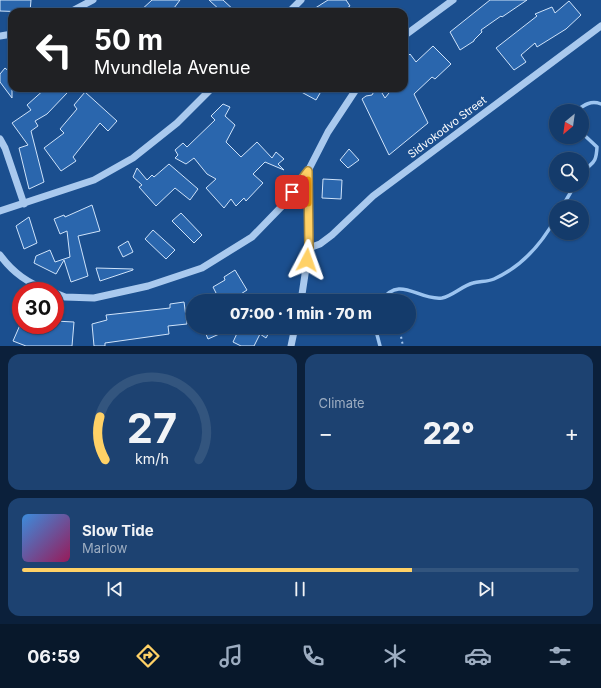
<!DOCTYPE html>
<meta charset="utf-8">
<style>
:root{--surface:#143b6b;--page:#1d4271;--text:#f1f3f6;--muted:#9dadc1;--line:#33557e;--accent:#ffd166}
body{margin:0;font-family:Inter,sans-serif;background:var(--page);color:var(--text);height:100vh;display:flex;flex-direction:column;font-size:15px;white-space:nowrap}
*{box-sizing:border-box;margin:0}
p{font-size:13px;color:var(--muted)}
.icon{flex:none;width:22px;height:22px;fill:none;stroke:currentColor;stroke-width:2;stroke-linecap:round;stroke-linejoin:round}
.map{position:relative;height:346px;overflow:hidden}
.sheet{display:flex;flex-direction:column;gap:8px;padding:8px;background:#0b203b;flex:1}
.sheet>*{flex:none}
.hud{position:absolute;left:8px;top:8px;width:400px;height:84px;border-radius:12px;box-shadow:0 1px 3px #0004,0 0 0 1px var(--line);background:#202124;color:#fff;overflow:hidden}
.needle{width:26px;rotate:209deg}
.controls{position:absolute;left:549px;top:104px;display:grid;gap:8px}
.controls a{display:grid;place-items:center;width:40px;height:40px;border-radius:50%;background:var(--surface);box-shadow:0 1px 3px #0004,0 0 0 1px var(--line);font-size:20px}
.speed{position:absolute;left:12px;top:282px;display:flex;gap:8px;font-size:20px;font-weight:700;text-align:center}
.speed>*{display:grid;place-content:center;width:52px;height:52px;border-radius:50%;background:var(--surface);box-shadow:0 1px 3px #0004,0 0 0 1px var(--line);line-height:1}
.speed .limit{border:6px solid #d22;background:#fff;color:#111}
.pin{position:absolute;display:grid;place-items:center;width:34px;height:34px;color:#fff;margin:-17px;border-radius:8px;box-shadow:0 2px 6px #0006}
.me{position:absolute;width:44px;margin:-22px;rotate:4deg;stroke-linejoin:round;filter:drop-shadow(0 0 3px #0008)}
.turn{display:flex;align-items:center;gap:14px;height:84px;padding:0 20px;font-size:18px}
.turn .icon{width:52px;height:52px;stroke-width:2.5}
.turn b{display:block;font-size:28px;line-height:34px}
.big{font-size:30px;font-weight:800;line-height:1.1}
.sheet .card{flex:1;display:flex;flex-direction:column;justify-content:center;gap:6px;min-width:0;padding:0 14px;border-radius:12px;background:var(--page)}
.sheet .dial{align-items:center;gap:0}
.dial svg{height:104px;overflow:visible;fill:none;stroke:var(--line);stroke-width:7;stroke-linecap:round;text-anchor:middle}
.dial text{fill:var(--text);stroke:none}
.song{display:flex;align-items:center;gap:12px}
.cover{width:48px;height:48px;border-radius:6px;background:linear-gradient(135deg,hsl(210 70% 55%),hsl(330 70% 35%))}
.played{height:4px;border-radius:2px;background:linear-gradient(90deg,var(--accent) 70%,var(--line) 70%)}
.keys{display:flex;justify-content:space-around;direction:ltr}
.heat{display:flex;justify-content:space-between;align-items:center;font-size:22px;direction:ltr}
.sheet .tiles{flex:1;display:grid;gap:8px;grid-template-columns:1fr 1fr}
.card:last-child{grid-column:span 2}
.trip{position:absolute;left:186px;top:294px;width:230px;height:40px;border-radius:20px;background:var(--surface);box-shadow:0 1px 3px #0004,0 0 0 1px var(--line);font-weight:800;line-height:40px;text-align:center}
.dock{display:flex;height:64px;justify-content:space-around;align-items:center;background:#08182b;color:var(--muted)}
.dock .icon{width:28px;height:28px}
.dock .selected{color:var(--accent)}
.dock b{font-size:18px;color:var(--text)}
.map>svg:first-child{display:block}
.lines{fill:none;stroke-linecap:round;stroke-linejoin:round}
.stream{stroke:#9cc4f0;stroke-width:3.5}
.building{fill:#2a66ad;stroke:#cfe3fa}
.path{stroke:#a9c9ee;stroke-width:2;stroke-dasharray:2 3;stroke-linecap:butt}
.minor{stroke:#a9c9ee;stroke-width:7}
.route-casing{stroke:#a68842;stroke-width:10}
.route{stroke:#ffd166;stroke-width:7}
.slow{stroke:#f59e0b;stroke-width:7}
.labels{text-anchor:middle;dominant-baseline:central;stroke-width:4;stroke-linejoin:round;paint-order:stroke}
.street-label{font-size:11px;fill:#fff;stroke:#1b4f8f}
</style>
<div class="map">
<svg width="601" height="346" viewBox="0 0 601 346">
<rect width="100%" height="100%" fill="#1b4f8f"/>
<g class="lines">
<!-- stream -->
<g class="stream">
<path d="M576,111C584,105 591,100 601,104"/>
<path d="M582,133L597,147C596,167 591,161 582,174"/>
<path d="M562,207L575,185"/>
<path d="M381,301C400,274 418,301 442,298C452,296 462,286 473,283C479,281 487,282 494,279C521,267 542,243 556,218"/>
<path d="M375,327L380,346"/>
</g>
</g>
<!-- building -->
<g class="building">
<path d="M0,0H31L30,12L0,11Z"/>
<path d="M152,0H180L171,12H139Z"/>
<path d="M209,0H223L236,12H222Z"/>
<path d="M328,0H346L350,6L341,12H309Z"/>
<path d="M490,0H527L502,17L501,16L481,30L482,32L474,40V41L460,50L450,32Z"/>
<path d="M569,1L581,15L566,29L537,47L535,43L521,55L526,62L514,70L496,48L537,16L535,14L552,7L555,13Z"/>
<path d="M433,46L451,64L435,79L432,77L414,94L428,123L389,155L362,99L366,96L372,95L376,88H379L385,98L393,88H404V60L410,54L416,62Z"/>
<path d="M5,68L12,74V98L0,82V74Z"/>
<path d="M46,88H63L67,93L47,114L35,121L38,126L31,131L44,182L29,189L19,148L28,145L12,123L31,110L27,105Z"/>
<path d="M294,88H323L316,100Z"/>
<path d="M85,92L117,121L108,131L100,123L73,157L76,161L61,171L44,148L64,133L60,129L77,109L74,105Z"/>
<path d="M223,104L230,107L225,116L235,125L226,142L241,157L257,142L272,158L276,152L284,159L278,164L284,170L265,162L253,174L263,183L246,201L244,198L236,206L231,199L224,208L206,188L216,179L207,174L194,158L186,164L175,158L178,155L175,150L183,143L187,147L215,120L211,116Z"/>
<path d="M349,149L359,160L348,168L340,160Z"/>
<path d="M169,164L198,189L190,200L175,188L156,206L139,187L142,185L133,177L137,168L147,180L152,175L154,177Z"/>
<path d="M323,179L342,180L341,199L322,198Z"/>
<path d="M92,205L100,231L78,236L88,276L71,282L64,260L56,274L34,263L36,256L50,250L55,262L70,257L67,231L60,234L54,219L64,215L65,217Z"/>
<path d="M181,213L202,235L194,243L172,221Z"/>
<path d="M29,217L37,243L24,249L16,226Z"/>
<path d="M153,230L175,250L166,259L145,239Z"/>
<path d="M128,241L133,252L123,257L118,247Z"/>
<path d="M96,268L133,269V270L100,281Z"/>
<path d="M235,270L247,290L230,301H220L213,287L225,280L224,277Z"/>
<path d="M184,302L187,324L168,326L169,334L105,343V346H94L92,324L107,320L106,315L170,308V304Z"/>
<path d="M55,321L74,322L72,346H26L13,341L20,325H55Z"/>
<path d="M203,327H235L208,339Z"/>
<path d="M240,327H272L266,338L260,334L254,346H241L233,342Z"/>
</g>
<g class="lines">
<!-- path -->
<path class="path" d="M399,327L403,346"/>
<!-- minor -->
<g class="minor">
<path d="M70,12L93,0"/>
<path d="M289,12L301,0"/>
<path d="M0,36L12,34"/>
<path d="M404,36L453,0"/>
<path d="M0,139L5,148L24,204"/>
<path d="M0,211L94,180L133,158L177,123L212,88"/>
<path d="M309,248L320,244L332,235L373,196L601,26"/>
<path d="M0,255C13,273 28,283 49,291"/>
<path d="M55,293L65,297L94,298L148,286L202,268L252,237L285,203L308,171L328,132L357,88"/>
<path d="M301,301L309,248L308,172"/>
<path d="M291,346L295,327"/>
</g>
</g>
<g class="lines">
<!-- route casing -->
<g class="route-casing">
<path id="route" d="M292,192L308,171L309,248L307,260"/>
</g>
<!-- route -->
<use href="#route" class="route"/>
<!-- slow -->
<path class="slow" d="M308,180V203"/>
</g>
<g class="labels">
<!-- street labels -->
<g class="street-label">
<text transform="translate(447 127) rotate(-37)">Sidvokodvo Street</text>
</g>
</g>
</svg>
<div class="controls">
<a><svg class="needle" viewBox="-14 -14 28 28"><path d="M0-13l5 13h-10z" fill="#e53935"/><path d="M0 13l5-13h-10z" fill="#9dadc1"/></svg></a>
<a><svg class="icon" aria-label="search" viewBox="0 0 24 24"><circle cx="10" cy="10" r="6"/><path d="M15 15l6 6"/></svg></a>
<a><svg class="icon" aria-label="layers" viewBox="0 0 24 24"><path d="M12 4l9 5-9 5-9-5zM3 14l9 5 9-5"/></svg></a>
</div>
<div class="speed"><div class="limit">30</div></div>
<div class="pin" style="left:292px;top:192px;background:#d93025"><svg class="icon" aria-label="arrive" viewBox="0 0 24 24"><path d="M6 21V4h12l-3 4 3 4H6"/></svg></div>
<svg class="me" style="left:307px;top:260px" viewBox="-20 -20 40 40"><path d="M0-17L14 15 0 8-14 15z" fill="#ffd166" stroke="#fff" stroke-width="4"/></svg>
<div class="trip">07:00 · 1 min · 70 m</div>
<div class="hud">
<div class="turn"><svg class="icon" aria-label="left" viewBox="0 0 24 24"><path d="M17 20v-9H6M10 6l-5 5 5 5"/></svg><div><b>50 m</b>Mvundlela Avenue</div></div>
</div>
</div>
<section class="sheet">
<div class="tiles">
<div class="card dial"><svg viewBox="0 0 100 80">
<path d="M14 69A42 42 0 1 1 86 69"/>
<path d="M14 69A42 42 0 0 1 10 36" stroke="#ffd166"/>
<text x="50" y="56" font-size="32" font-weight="700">27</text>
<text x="50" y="72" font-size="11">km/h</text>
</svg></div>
<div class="card"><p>Climate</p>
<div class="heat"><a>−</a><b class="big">22°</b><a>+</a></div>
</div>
<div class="card">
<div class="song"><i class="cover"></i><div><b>Slow Tide</b><p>Marlow</p></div></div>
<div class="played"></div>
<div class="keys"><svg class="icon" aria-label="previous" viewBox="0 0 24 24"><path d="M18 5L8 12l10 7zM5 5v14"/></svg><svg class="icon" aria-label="pause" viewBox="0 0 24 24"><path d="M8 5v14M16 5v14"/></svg><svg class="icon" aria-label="next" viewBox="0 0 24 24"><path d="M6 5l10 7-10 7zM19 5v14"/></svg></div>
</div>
</div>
</section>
<nav class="dock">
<b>06:59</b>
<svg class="icon selected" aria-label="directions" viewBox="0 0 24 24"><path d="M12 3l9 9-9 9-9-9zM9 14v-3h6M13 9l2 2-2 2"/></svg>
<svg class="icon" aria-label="music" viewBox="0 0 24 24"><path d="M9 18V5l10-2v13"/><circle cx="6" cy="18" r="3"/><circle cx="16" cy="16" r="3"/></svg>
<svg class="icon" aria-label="phone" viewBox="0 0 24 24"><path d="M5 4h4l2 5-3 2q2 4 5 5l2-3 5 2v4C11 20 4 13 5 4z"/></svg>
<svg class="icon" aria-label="climate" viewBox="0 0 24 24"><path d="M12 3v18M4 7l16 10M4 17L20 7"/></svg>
<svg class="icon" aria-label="car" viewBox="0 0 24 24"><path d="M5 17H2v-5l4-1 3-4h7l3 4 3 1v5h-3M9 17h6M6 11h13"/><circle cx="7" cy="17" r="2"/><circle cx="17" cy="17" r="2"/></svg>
<svg class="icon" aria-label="filters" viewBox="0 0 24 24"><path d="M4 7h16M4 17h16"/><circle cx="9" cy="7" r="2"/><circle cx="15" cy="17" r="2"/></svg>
</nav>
